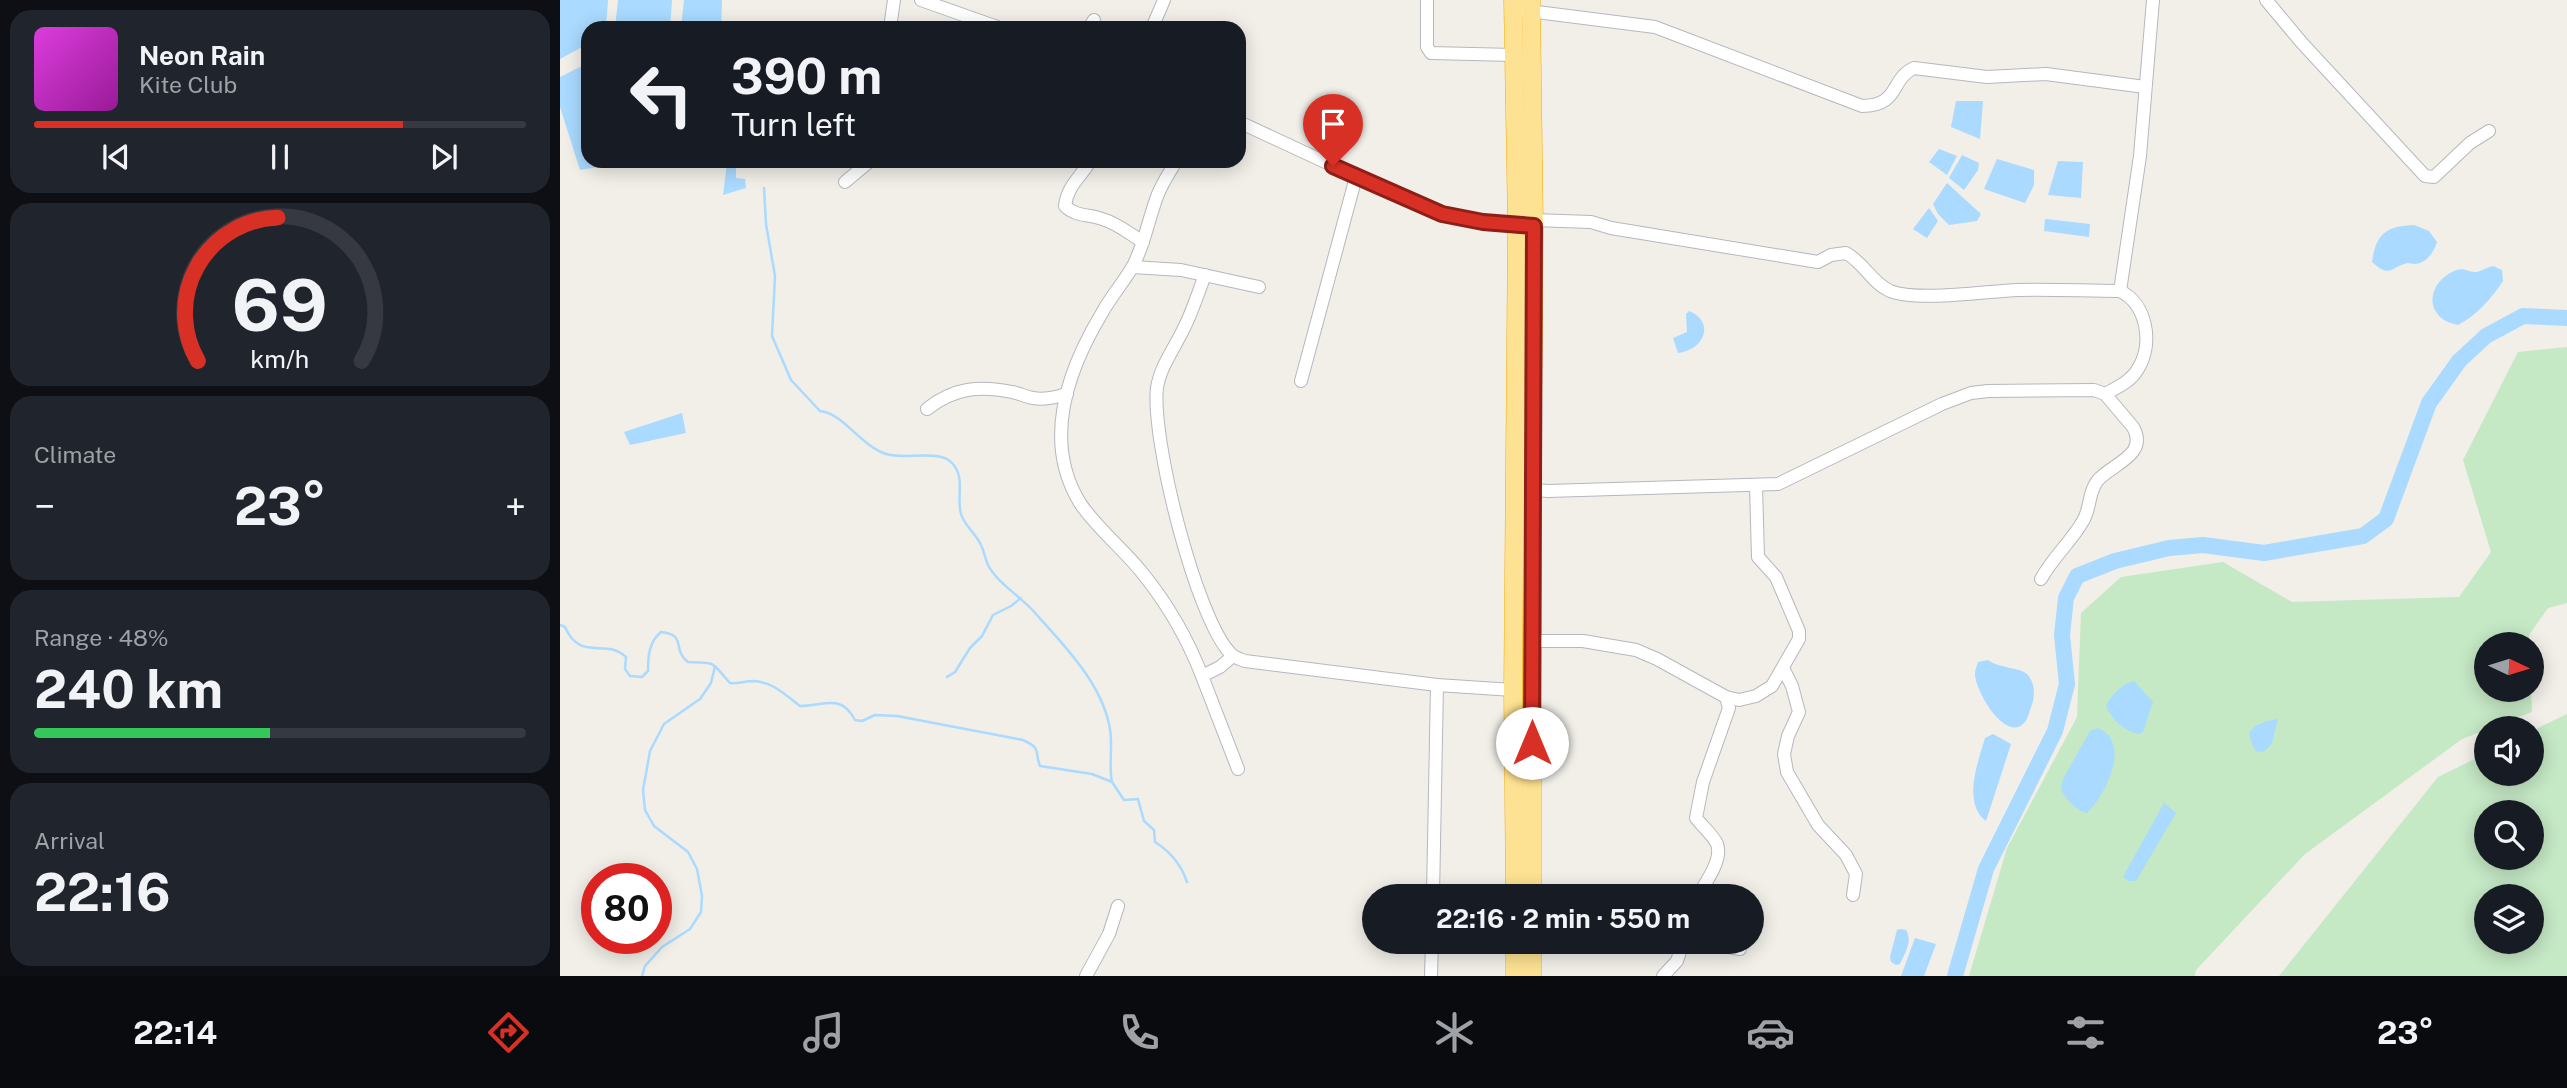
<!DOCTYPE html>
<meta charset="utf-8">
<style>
:root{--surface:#171b24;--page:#20242c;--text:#f1f3f6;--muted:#9ea1a6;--line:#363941;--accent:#d93025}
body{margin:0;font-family:"Public Sans",sans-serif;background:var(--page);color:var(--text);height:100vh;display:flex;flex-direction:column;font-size:26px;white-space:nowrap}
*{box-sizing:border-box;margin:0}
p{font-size:23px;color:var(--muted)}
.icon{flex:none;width:38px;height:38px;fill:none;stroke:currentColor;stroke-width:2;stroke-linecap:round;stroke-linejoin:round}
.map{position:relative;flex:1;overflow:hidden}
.sheet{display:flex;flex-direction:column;gap:10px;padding:10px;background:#0d0f14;width:560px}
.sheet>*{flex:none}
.top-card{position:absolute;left:21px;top:21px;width:665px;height:147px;border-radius:21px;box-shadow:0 4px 18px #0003;background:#171b24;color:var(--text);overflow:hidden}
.needle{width:46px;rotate:94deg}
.tools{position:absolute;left:1914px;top:632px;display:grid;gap:14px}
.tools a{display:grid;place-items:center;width:70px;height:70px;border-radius:50%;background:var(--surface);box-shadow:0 4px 18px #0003;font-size:35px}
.speed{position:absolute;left:21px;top:863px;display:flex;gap:14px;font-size:35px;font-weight:700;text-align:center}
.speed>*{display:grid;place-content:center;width:91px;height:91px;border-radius:50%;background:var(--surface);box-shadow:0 4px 18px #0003;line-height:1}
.speed .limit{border:10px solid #d22;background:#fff;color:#111}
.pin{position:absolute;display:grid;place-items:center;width:60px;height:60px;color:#fff;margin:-72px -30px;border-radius:50% 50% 50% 0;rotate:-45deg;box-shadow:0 0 7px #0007}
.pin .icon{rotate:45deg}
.me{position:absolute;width:77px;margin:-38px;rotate:0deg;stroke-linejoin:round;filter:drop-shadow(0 0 5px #0008)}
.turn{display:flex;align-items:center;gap:24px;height:147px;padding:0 35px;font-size:32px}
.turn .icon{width:91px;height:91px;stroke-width:2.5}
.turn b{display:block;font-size:49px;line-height:60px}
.big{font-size:52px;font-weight:700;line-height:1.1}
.sheet .card{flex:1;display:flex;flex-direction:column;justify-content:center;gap:10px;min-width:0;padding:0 24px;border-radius:21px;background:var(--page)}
.sheet .dial{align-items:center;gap:0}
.dial svg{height:182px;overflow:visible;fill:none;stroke:var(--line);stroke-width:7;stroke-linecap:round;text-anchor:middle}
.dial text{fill:var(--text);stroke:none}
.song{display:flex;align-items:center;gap:21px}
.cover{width:84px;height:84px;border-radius:10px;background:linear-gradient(135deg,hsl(300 70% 55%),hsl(300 70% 35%))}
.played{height:7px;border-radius:4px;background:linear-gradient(90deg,var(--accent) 75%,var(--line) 75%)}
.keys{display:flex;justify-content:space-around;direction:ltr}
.heat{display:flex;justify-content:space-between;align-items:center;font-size:38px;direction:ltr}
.charge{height:10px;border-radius:5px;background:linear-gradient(90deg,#34c759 48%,var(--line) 0)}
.trip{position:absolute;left:802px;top:884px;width:402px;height:70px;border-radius:35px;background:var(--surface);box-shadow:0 4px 18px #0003;font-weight:700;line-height:70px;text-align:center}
.menu{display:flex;height:112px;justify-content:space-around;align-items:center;background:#090b0e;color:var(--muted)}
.menu .icon{width:49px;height:49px}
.menu .active{color:var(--accent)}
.menu b{font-size:32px;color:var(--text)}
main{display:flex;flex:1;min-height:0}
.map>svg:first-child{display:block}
.green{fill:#c5e8c5;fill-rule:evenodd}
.water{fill:#aadaff}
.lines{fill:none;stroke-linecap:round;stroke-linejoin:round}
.stream{stroke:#aadaff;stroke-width:2.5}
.river{stroke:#aadaff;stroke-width:16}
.minor-casing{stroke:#b5b8bc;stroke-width:14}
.highway-casing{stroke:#f9ab00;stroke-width:19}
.minor{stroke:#fff;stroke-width:12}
.highway{stroke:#fde293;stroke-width:18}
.route-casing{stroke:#8d1f18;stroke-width:18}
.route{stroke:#d93025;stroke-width:12}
</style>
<main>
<section class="sheet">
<div class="card">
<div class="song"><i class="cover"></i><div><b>Neon Rain</b><p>Kite Club</p></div></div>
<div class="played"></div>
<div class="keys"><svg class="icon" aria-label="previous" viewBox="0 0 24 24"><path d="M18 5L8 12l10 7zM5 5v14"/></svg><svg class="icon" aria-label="pause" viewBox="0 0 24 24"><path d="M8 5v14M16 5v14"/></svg><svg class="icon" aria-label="next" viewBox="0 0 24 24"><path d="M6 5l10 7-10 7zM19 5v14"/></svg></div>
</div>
<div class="card dial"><svg viewBox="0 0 100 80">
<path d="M14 69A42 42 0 1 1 86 69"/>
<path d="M14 69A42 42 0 0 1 49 6" stroke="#d93025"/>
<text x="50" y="56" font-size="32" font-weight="700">69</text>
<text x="50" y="72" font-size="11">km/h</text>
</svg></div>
<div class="card"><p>Climate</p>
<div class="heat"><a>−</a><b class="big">23°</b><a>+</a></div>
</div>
<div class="card"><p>Range · 48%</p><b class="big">240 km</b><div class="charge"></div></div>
<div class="card"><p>Arrival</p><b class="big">22:16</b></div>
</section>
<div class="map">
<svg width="2007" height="976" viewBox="0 0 2007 976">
<rect width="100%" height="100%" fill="#f1efe8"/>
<!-- green -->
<g class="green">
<path d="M2007,347V603L1988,608L1969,635V644H1927V690H1971L1972,712L1902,739L1745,854L1636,970L1635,976H1409L1447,848L1517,717L1521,613L1561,577L1663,562L1732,602L1899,597L1931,552L1903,460L1958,352Z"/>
<path d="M2007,714V976H1719L1878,777L1927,753V774H1972V731ZM1927,812H1972V858H1927ZM1927,896H1972V942H1927Z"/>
</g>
<!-- water -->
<g class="water">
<path d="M0,0H48L46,28H28V44L0,59Z"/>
<path d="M58,0H112L110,28H55Z"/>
<path d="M124,0H162L161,28H121Z"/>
<path d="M28,63V161H37L38,167L20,170L0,107V77Z"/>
<path d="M1396,101H1423L1420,139L1391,127Z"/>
<path d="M1379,149L1397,156L1387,175L1369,162Z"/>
<path d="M1402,155L1419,163L1418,170L1404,190L1389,178Z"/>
<path d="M1437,159L1474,170V185L1465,203L1424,189Z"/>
<path d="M1498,161L1523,162L1521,198L1488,195Z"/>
<path d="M167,163L176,166V178L185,179L186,188L163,195Z"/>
<path d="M1387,183L1421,214L1417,221L1389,225L1378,214L1373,204Z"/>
<path d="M1369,208L1378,221L1367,238L1353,229Z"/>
<path d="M1485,219L1530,224L1529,237L1484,231Z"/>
<path d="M1854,225L1869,231L1877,242C1874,252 1866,264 1854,264C1852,264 1850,263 1848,263C1830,267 1831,279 1812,262C1816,234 1826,226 1854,225Z"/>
<path d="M1933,266L1942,270L1943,281C1931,299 1917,315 1898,325C1866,319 1865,288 1890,273C1904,265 1906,272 1917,272C1921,271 1928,267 1933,266Z"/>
<path d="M1129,311C1156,322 1144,350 1118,353L1113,338L1127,332L1126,314Z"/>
<path d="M122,413L126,433L70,445L64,432Z"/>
<path d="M1428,660C1440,669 1461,667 1468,675C1474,682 1475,693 1473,701C1471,707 1468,718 1465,722C1446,745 1414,689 1415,673C1415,669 1417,666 1418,662Z"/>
<path d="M1574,681L1593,702L1583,732L1578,734C1562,729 1553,721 1546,706C1550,696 1564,683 1574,681Z"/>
<path d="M1718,719L1712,743L1705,751L1697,752L1692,745L1689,732C1697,723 1707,721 1718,719Z"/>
<path d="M1538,728C1572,743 1546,794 1527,813C1515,810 1508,801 1501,790L1503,779L1530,731Z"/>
<path d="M1433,734L1451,744L1426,821C1402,803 1418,762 1425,738Z"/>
<path d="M1604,803L1616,813L1576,881H1569L1563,877Z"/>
<path d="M1340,929L1346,930C1353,941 1345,953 1340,964L1336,965L1331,962L1330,957L1337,930Z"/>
<path d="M1355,938L1376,944L1364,976H1341Z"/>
</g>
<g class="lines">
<!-- stream -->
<g class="stream">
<path d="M204,188L206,224L215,276L212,336L231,380L260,411C283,413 302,447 326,454C345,460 380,449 392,463C406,478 396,496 401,514C404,525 416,534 421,545C424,551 425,558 428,565C437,583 463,598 476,614C504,645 540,682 549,724C554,743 548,763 552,782"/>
<path d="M0,625L5,627C21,663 45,637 66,657L65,669L70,676L82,677L88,671C88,656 89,642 101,632C128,635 111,649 128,662C158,663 150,661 170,683C178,684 184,681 193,681C213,682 224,694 240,706C264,706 281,693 295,720L302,721L315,715L337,716L463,740C482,749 474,750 480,766L532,774L552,782L564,800L578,799L584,821L594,830L595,842C611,852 621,864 627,882"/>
<path d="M387,677L395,672L410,648L422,636L433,615L451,606L461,598"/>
<path d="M82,976L85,966L102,947L130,929L141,912L142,896L137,869L128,852L94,826L85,810L83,790L90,751L104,724L140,699L151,683L155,666"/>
</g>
<!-- river -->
<path class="river" d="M1395,976L1426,869L1495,731L1507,684L1502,635L1506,598L1517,576L1555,561L1609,548L1643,545L1704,553L1803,536L1826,519L1869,403L1899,361L1926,336L1963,316L2007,318"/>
<!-- minor casing -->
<g class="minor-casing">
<g id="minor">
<path d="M361,0L440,28"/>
<path d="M867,0V47L871,53L954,55"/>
<path d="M1706,0L1742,43L1865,176L1874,177L1910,143L1929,131"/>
<path d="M953,9L1095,27L1302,106C1340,106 1330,79 1354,68L1427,77L1486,74L1585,87"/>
<path d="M330,28L334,0"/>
<path d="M529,28L534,20"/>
<path d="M592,28L604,0"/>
<path d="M679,122L819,187L882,214L923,222L963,225"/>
<path d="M530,161C521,177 507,186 505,206C516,217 529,214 542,219C557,223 570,234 583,242"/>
<path d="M616,161C610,172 603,182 598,194C589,217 585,242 574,264C565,281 551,296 542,313C507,371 482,441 520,503C538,530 564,549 584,575C608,605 628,640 642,676L660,667L673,656"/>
<path d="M285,182L310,161"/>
<path d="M974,220L1031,222L1051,228L1258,262L1271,255L1286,253C1304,263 1311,282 1330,291C1358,302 1427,291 1458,290C1492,289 1526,291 1560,291"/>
<path d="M573,267L621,270L699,287"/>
<path d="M645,275C638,293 632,313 623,330C614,349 600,367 597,388C591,438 636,619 671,654C675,658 680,659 685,661L877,685L953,690"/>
<path d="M741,381L796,177"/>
<path d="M1545,394C1558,387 1572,381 1579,367C1593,343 1587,304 1560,291L1580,156L1593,0"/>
<path d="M367,409C393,388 420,385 452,392C459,393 466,397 473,398C485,400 496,397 507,394"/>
<path d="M964,489L988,491L1218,484L1382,404L1411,393L1428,391L1534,390L1545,394L1573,427C1589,455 1552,464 1538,480C1528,492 1531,508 1523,521C1511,542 1493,557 1481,579"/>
<path d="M972,641H1023L1076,650L1097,659L1166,697L1179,700L1196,696L1212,686L1239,639V631L1216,577L1198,557L1196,486"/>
<path d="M1223,668L1232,686L1239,712L1228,736L1224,754L1227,772L1258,825L1286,855L1296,874L1293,895"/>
<path d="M642,676L678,769"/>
<path d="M873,896L877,685"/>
<path d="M1138,896C1145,883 1163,860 1157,844C1153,835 1142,826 1136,818L1143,782L1169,708L1166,697"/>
<path d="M1139,942L1180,949"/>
<path d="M526,976L549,934L558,906"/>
<path d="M871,976L872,942"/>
<path d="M1103,976L1117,961L1123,942"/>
</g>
</g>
<!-- highway casing -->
<g class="highway-casing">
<g id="highway">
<path d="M953,0L957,225L953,690L955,896"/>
<path d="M971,0L974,226L972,442V896"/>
<path d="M955,942V976"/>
<path d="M972,942V976"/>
</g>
</g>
<!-- minor -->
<use href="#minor" class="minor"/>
<!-- highway -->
<use href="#highway" class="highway"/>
</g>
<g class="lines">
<!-- route casing -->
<g class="route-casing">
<path id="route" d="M773,166L882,214L923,222L974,226L972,743"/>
</g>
<!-- route -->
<use href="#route" class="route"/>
</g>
</svg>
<div class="tools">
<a><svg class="needle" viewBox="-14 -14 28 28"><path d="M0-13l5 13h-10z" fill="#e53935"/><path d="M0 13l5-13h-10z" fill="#9ea1a6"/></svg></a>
<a><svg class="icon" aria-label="sound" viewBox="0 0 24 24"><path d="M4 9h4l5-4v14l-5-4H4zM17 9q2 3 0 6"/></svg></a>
<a><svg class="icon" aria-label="search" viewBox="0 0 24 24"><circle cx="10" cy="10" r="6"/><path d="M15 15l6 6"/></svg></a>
<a><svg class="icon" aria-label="layers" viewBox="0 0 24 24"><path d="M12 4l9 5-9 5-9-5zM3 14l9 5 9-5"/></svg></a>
</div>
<div class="speed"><div class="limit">80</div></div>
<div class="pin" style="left:773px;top:166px;background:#d93025"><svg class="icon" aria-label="arrive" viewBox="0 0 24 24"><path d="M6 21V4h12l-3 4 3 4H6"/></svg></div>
<svg class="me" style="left:972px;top:743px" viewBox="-20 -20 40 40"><circle r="19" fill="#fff"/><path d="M0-13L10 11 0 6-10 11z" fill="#d93025"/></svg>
<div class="trip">22:16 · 2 min · 550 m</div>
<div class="top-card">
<div class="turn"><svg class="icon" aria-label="left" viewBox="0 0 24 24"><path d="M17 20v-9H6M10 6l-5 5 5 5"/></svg><div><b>390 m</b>Turn left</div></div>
</div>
</div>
</main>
<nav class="menu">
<b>22:14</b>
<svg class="icon active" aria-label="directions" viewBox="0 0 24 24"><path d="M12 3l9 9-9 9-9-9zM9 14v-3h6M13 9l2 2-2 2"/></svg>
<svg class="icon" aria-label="music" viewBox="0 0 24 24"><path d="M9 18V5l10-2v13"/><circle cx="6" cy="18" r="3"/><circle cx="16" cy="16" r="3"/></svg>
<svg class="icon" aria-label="phone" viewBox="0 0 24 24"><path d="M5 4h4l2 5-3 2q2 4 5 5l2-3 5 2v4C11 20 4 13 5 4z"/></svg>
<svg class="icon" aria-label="climate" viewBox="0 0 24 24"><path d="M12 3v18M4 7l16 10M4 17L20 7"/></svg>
<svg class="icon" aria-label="car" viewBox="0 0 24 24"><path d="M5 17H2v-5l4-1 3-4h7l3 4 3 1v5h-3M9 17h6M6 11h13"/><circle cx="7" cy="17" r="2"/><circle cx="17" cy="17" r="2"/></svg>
<svg class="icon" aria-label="filters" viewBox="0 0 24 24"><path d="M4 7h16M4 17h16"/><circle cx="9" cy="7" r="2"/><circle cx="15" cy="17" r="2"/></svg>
<b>23°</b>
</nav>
